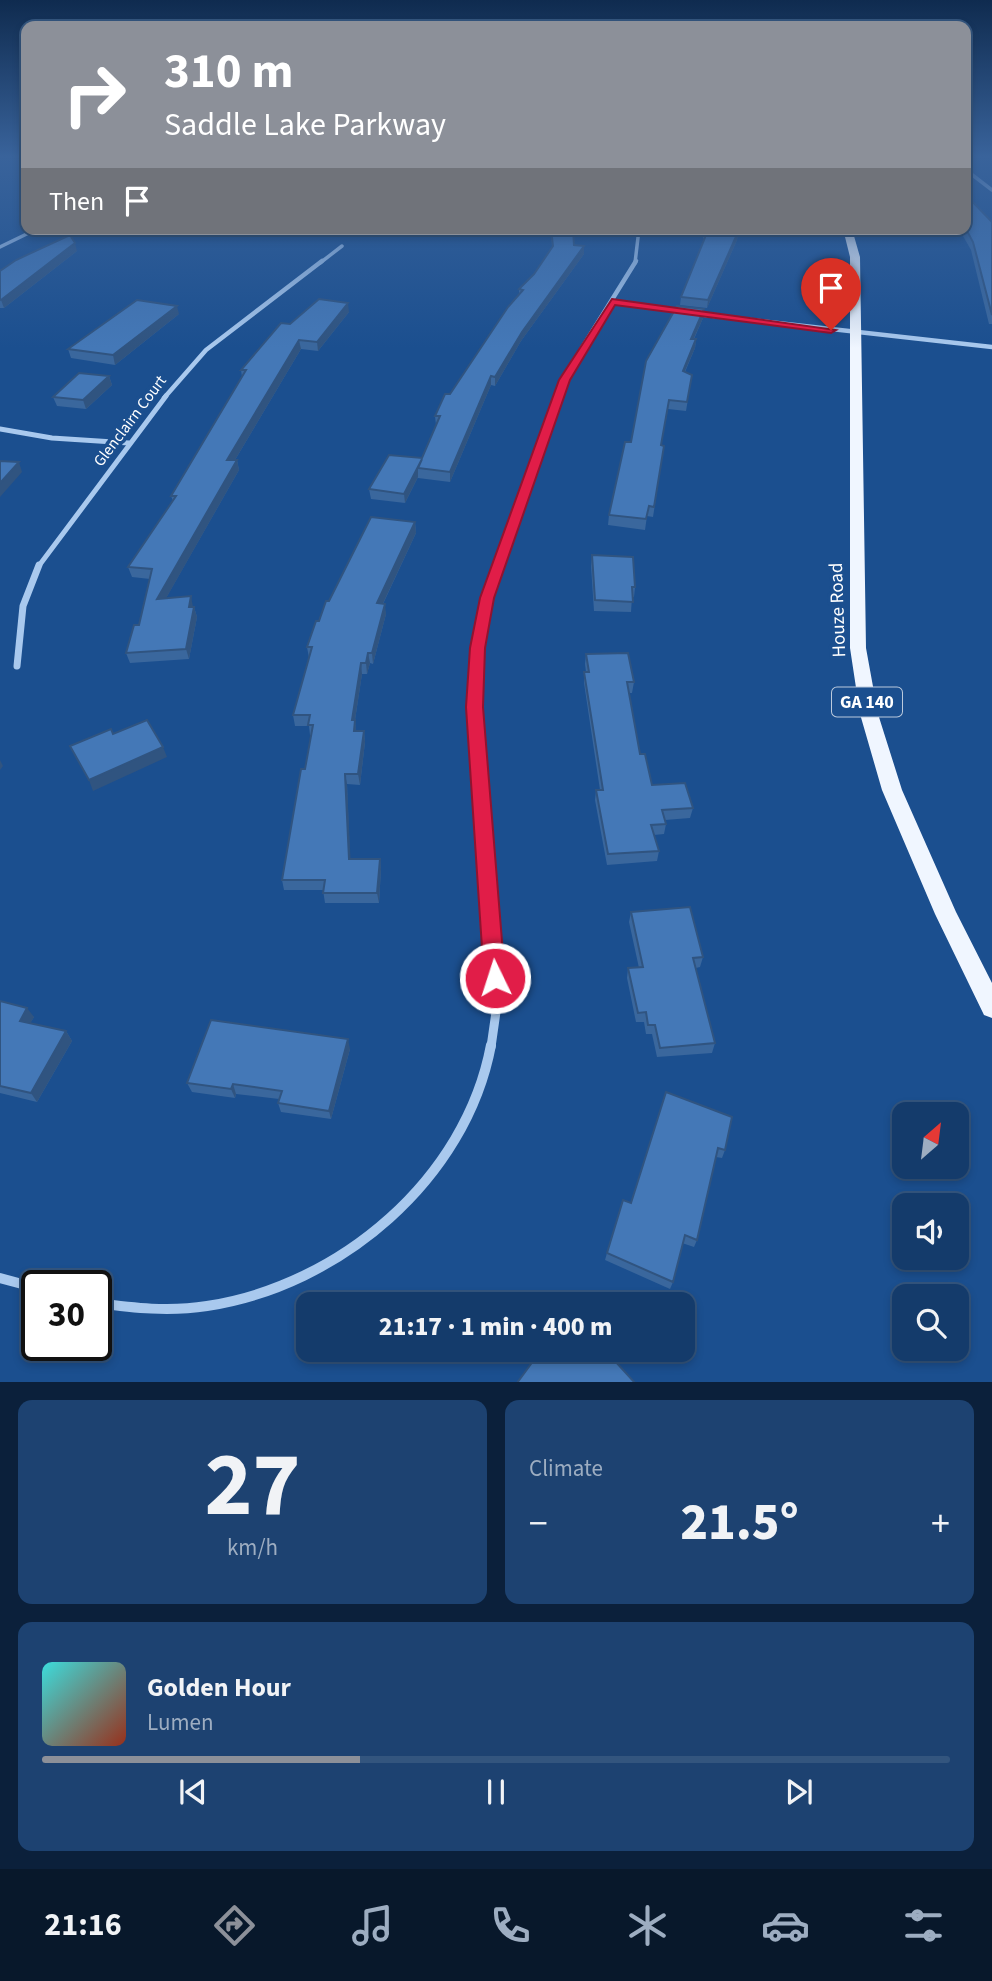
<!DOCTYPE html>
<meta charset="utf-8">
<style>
:root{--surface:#143b6b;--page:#1d4271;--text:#f1f3f6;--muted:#9dadc1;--line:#33557e;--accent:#8c9099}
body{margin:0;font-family:"Source Sans 3",sans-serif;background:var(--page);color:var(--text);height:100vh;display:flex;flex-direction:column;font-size:26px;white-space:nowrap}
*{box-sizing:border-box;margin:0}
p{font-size:23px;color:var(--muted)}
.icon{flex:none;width:38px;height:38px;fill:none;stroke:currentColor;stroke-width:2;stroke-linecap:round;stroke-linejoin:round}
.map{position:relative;height:1382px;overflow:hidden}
.side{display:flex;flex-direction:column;gap:18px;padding:18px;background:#0b203b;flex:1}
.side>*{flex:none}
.guide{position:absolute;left:21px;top:21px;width:950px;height:214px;border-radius:14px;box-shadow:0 4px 10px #0003,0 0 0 2px var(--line);background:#8c9099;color:#fff;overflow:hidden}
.needle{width:46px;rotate:28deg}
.fabs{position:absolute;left:892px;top:1102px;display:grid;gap:14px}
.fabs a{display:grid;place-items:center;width:77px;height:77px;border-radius:14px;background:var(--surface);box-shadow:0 4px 10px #0003,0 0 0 2px var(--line);font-size:35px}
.speed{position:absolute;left:21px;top:1270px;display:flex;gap:14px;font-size:35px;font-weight:700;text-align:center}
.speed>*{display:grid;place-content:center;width:91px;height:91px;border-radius:50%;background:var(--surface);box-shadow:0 4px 10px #0003,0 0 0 2px var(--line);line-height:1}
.speed .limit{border:4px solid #111;border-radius:10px;background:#fff;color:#111}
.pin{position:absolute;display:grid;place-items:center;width:60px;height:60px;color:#fff;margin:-72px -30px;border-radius:50% 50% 50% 0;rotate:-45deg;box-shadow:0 0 7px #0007}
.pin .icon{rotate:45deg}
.me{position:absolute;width:77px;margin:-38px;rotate:356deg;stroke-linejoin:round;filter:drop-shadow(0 0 5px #0008)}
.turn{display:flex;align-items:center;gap:24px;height:147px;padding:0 28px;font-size:32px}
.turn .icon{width:91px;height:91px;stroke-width:2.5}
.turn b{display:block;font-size:49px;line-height:60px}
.then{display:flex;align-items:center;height:66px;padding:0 28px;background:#0003;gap:14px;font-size:26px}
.big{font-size:52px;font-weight:800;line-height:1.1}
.side .widget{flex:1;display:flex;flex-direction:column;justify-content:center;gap:10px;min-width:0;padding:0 24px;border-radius:14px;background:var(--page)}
.side .dial{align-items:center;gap:0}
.dial b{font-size:91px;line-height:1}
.song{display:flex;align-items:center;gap:21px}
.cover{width:84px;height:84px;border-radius:10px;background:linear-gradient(135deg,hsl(180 70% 55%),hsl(10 70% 35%))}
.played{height:7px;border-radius:4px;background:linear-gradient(90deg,var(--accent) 35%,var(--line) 35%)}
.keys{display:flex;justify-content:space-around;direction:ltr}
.heat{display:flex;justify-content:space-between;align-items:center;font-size:38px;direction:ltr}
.side .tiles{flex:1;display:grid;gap:18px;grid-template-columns:1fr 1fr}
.widget:last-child{grid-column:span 2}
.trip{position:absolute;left:296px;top:1292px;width:399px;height:70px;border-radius:14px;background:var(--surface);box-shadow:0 4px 10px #0003,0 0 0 2px var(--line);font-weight:800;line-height:70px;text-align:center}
.menu{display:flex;height:112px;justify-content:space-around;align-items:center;background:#08182b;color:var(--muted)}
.menu .icon{width:49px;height:49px}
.menu .selected{color:var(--accent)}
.menu b{font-size:32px;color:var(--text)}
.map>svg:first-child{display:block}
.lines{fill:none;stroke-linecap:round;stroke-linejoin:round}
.minor-far5{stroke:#a9c9ee;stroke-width:3.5}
.minor-far4{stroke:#a9c9ee;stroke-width:4.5}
.minor-far3{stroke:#a9c9ee;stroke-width:5}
.minor-far2{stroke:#a9c9ee;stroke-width:7}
.minor-far1{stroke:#a9c9ee;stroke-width:9}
.minor{stroke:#a9c9ee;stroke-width:10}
.primary{fill:#f0f6ff;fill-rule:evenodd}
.wall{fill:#3a679d}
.shaded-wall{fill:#305480}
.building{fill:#4478b7;stroke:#305480;stroke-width:2}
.route{fill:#e11d48;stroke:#92132f;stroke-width:2}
.labels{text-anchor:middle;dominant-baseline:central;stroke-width:7;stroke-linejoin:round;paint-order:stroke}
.far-street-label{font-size:16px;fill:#fff;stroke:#1b4f8f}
.shield{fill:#1b4f8f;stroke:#bbcadd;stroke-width:2}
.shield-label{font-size:18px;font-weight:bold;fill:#fff}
.street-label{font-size:19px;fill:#fff;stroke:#1b4f8f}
</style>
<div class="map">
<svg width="992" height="1383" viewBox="0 0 992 1383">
<rect width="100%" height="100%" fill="#1b4f8f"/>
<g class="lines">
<!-- minor-far5 -->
<g class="minor-far5">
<path d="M966,170L992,190"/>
<path d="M0,247L37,229"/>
<path d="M320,263L342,246"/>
<path d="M635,263L639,229"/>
</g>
<!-- minor-far4 -->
<g class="minor-far4">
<path d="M612,302L681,311"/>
<path d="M696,314L992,347"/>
<path d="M164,398L206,350L322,261"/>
<path d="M558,398L582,348L636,261"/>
</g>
<!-- minor-far3 -->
<g class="minor-far3">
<path d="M0,429L52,438L129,443"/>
<path d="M38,567L166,396"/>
<path d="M498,567L558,396"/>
</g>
<!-- minor-far2 -->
<g class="minor-far2">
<path d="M17,666L23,606L39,565"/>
<path d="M480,780C474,703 472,639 499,565"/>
</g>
<!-- minor-far1 -->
<path class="minor-far1" d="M479,778L497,1005L491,1047"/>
<!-- minor -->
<g class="minor">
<path d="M0,1278L37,1288"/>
<path d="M96,1303C134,1308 169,1312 207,1306C340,1286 466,1179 491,1045"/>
</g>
<!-- primary -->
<path class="primary" d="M843,229H852L860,257L866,648L878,714L902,790L956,912L992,983V1018L984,1015L935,914L882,790L860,714L850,648V257Z"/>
</g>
<!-- wall -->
<g class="wall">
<path d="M992,222V324H989L971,250L959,229H966Z"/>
<path d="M551,229H573L574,245L584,254L521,341L495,386L491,385L450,482L418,478V477L405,503L371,499L369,489L422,458L436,425L435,416L519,294V289L534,274L552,247Z"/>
<path d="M700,229H729V231L738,232L737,240L707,308L680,305L681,297L704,240Z"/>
<path d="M77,251L4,308H0V271Z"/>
<path d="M704,309L703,318L694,339H696L695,348L685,372L692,375L686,411L668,409L661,445L664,446L653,517L647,516L645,530L608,525L609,515L631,442Z"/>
<path d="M349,312L318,351L301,349L235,460H237L239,470L166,598L194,607L197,617L189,659L130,663L126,653L139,625L150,579L132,577L128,567L173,501L171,496L242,377L241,370L290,324Z"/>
<path d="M179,314L115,365L71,358L68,349Z"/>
<path d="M109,376L112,385L86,409L57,406L53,397Z"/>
<path d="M415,522L416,533L383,604L386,614L373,664L370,663L367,674H362L355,720L356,731H364L365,742L360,785L347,784L350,859H380L381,869L379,903H325L323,890H284L282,880L305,769L312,735H310L309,726H295L293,715L309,658L307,647L329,601Z"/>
<path d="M592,555L635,587L634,597H632L631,612L594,611L591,566Z"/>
<path d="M586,654L634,682L632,693H629L640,754L652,785L693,808L690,818L665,820L666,824L664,834L654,835L659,851L657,861L607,865L595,800L596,790H600L584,683V672H586L585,664Z"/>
<path d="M631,912L703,957L700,967L696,968L715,1043L712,1053L657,1057L652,1034H646L644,1022H636L627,978L628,968H639L629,922Z"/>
<path d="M0,1001L34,1017L30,1023L66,1031L72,1041L37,1102L0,1093Z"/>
<path d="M350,1049L331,1119L281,1112L278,1103L279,1099L236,1094L235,1098L192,1092L187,1083Z"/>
<path d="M666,1092L725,1150L722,1158L716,1157L697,1240L694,1247L682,1243L673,1282L670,1289L605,1260L607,1253L631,1203Z"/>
</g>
<!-- shaded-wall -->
<g class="shaded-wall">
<path d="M442,229H469V231L442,234Z"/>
<path d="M738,232L737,240L707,308L708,300Z"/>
<path d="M75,243L77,251L4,308L1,300Z"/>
<path d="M584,246V254L521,341L495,386V377L522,332Z"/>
<path d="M348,303L349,312L318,351L317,342Z"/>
<path d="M177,306L179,314L115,365L113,355Z"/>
<path d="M704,309L703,318L690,347L691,339Z"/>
<path d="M696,339L695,348L681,380L683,371Z"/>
<path d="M299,340L301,349L229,470L227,460Z"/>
<path d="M109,376L112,385L86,409L83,400Z"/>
<path d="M491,376V385L450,482V472Z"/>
<path d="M422,459L418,468V477L405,503L404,494Z"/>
<path d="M237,460L239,470L160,609L157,599Z"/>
<path d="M19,462L22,472L0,497V483Z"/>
<path d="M415,522L416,533L378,614L377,603Z"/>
<path d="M191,596L193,607H189Z"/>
<path d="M385,604L386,614L373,664L372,653Z"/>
<path d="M194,607L197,617L189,659L186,649Z"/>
<path d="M368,653L370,663L367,674L366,663Z"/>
<path d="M361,663L362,674L355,720L356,731V741L352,720Z"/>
<path d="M364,731L365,742L360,785L358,774Z"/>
<path d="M163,747L167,757L93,791L89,780Z"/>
<path d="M0,760L3,766L0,770Z"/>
<path d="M345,774L347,784L351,869L349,859Z"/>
<path d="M380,859L381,869L379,903L377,893Z"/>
<path d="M27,1008L34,1017L26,1031L20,1021Z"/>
<path d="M66,1031L72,1041L37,1102L31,1093Z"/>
<path d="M348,1039L350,1049L331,1119L329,1111Z"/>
<path d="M233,1084L236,1094L235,1098L231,1089Z"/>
</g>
<!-- building -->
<g class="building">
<path d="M966,195L992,222V315L973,242L966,229Z"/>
<path d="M551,229H573L574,245L584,246L522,332L495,377L491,376L450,472L418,468L422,459L404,494L369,489L389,455L422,458L440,416H435L445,394H450L508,307L523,290L519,289L534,274L553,246Z"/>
<path d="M704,229H729V231L738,232L708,300L681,297L706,235Z"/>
<path d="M70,235L75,243L1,300L0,299V271L16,260Z"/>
<path d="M319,299L348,303L317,342L299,340L227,460H237L157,599L191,596L189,607H194L186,649L126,653L134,625H139L152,569L128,567L176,496H171L246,370H241L281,323L290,324Z"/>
<path d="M137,300L177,306L113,355L68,349Z"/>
<path d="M677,306L704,309L691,339H696L683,371L692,375L687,402L669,400L661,445L664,446L654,507L649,506L646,519L609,515L625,442H631L646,361Z"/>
<path d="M79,373L109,376L83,400L53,397Z"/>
<path d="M0,461L19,462L0,483Z"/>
<path d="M371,517L415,522L377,603L385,604L372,653H368L366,663H361L352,720H355L354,731H364L358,774H345L349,859H380L377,893H323L325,880H282L301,769H305L313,725H308L310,715H293L312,647H307L316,621H319L326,601H329Z"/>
<path d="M592,555L633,557L635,587H632L633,602L595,600Z"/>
<path d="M628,653L634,682H627L640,754H645L652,785L685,783L693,808L662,810L666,824L651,825L659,851L608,854L596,790H603L584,672H589L586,654Z"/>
<path d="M147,720L163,747L89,780L70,746L111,729L113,734Z"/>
<path d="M690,907L703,957L693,958L715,1043L660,1048L655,1025H648L646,1012L638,1013L628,968L643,967L631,912Z"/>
<path d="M0,1001L27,1008L20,1021L66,1031L31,1093L0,1086Z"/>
<path d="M211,1020L348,1039L329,1111L278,1103L282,1091L233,1084L231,1089L187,1083Z"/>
<path d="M666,1092L732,1117L725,1150L718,1148L697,1240L685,1235L673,1282L607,1253L623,1200L631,1203Z"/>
<path d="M542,1349H604L635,1383H517Z"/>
</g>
<!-- sky -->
<linearGradient id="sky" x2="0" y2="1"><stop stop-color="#0f2b4f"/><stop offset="0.45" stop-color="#39639b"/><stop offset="1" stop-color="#39639b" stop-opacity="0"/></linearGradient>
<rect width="992" height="348" fill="url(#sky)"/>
<!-- route -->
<path class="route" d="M612,299L836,330L831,333L615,305L570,380L494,598L485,648L483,707L505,978L502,984L495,987L487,984L484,978L466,707L470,648L480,598L559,380Z"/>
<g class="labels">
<!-- far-street labels -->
<g class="far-street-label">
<text transform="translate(130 421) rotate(-53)">Glenclairn Court</text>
</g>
<!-- shield labels -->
<rect class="shield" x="832" y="687.5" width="70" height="29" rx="5"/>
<g class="shield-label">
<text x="867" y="702">GA 140</text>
</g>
<!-- street labels -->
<g class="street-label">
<text transform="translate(838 610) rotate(-92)">Houze Road</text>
</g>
</g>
</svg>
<div class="fabs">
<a><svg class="needle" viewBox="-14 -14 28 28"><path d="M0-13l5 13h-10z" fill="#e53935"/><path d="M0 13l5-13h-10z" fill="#9dadc1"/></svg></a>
<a><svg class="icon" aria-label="sound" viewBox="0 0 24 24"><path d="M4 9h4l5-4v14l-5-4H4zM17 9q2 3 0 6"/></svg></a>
<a><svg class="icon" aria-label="search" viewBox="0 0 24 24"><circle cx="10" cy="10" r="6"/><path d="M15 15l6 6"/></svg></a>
</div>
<div class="speed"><div class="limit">30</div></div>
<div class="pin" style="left:831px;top:330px;background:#d93025"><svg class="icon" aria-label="arrive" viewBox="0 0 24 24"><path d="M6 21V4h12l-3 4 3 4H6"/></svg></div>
<svg class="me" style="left:495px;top:978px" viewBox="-20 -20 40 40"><circle r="17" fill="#e11d48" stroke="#fff" stroke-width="3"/><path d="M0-11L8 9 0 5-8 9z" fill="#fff"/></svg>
<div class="trip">21:17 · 1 min · 400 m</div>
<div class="guide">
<div class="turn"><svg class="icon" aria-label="right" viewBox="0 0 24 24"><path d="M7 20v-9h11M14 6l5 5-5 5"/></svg><div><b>310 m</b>Saddle Lake Parkway</div></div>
<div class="then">Then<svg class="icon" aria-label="arrive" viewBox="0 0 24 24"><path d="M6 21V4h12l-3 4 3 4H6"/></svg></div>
</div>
</div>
<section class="side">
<div class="tiles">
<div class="widget dial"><b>27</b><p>km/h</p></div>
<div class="widget"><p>Climate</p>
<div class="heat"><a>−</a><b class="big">21.5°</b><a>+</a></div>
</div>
<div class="widget">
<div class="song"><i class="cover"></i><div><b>Golden Hour</b><p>Lumen</p></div></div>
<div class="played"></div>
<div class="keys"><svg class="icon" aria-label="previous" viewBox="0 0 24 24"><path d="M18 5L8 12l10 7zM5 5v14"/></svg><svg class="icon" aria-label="pause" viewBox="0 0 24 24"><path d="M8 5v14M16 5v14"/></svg><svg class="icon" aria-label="next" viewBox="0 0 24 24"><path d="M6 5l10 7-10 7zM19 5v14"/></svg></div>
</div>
</div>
</section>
<nav class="menu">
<b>21:16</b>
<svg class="icon selected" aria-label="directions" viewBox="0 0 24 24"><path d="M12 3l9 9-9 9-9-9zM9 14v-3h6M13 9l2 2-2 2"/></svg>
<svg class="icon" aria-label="music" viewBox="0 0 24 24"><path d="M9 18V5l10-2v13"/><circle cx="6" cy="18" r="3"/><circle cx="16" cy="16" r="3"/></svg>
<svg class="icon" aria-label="phone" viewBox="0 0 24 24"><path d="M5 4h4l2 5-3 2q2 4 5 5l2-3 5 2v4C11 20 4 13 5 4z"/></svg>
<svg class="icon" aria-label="climate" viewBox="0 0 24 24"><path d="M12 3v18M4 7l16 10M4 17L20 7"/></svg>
<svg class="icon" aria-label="car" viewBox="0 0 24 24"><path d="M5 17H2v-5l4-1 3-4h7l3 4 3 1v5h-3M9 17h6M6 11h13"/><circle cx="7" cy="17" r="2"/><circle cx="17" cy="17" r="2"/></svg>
<svg class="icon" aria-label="filters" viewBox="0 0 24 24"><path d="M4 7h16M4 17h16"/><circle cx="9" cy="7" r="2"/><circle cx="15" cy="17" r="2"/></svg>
</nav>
